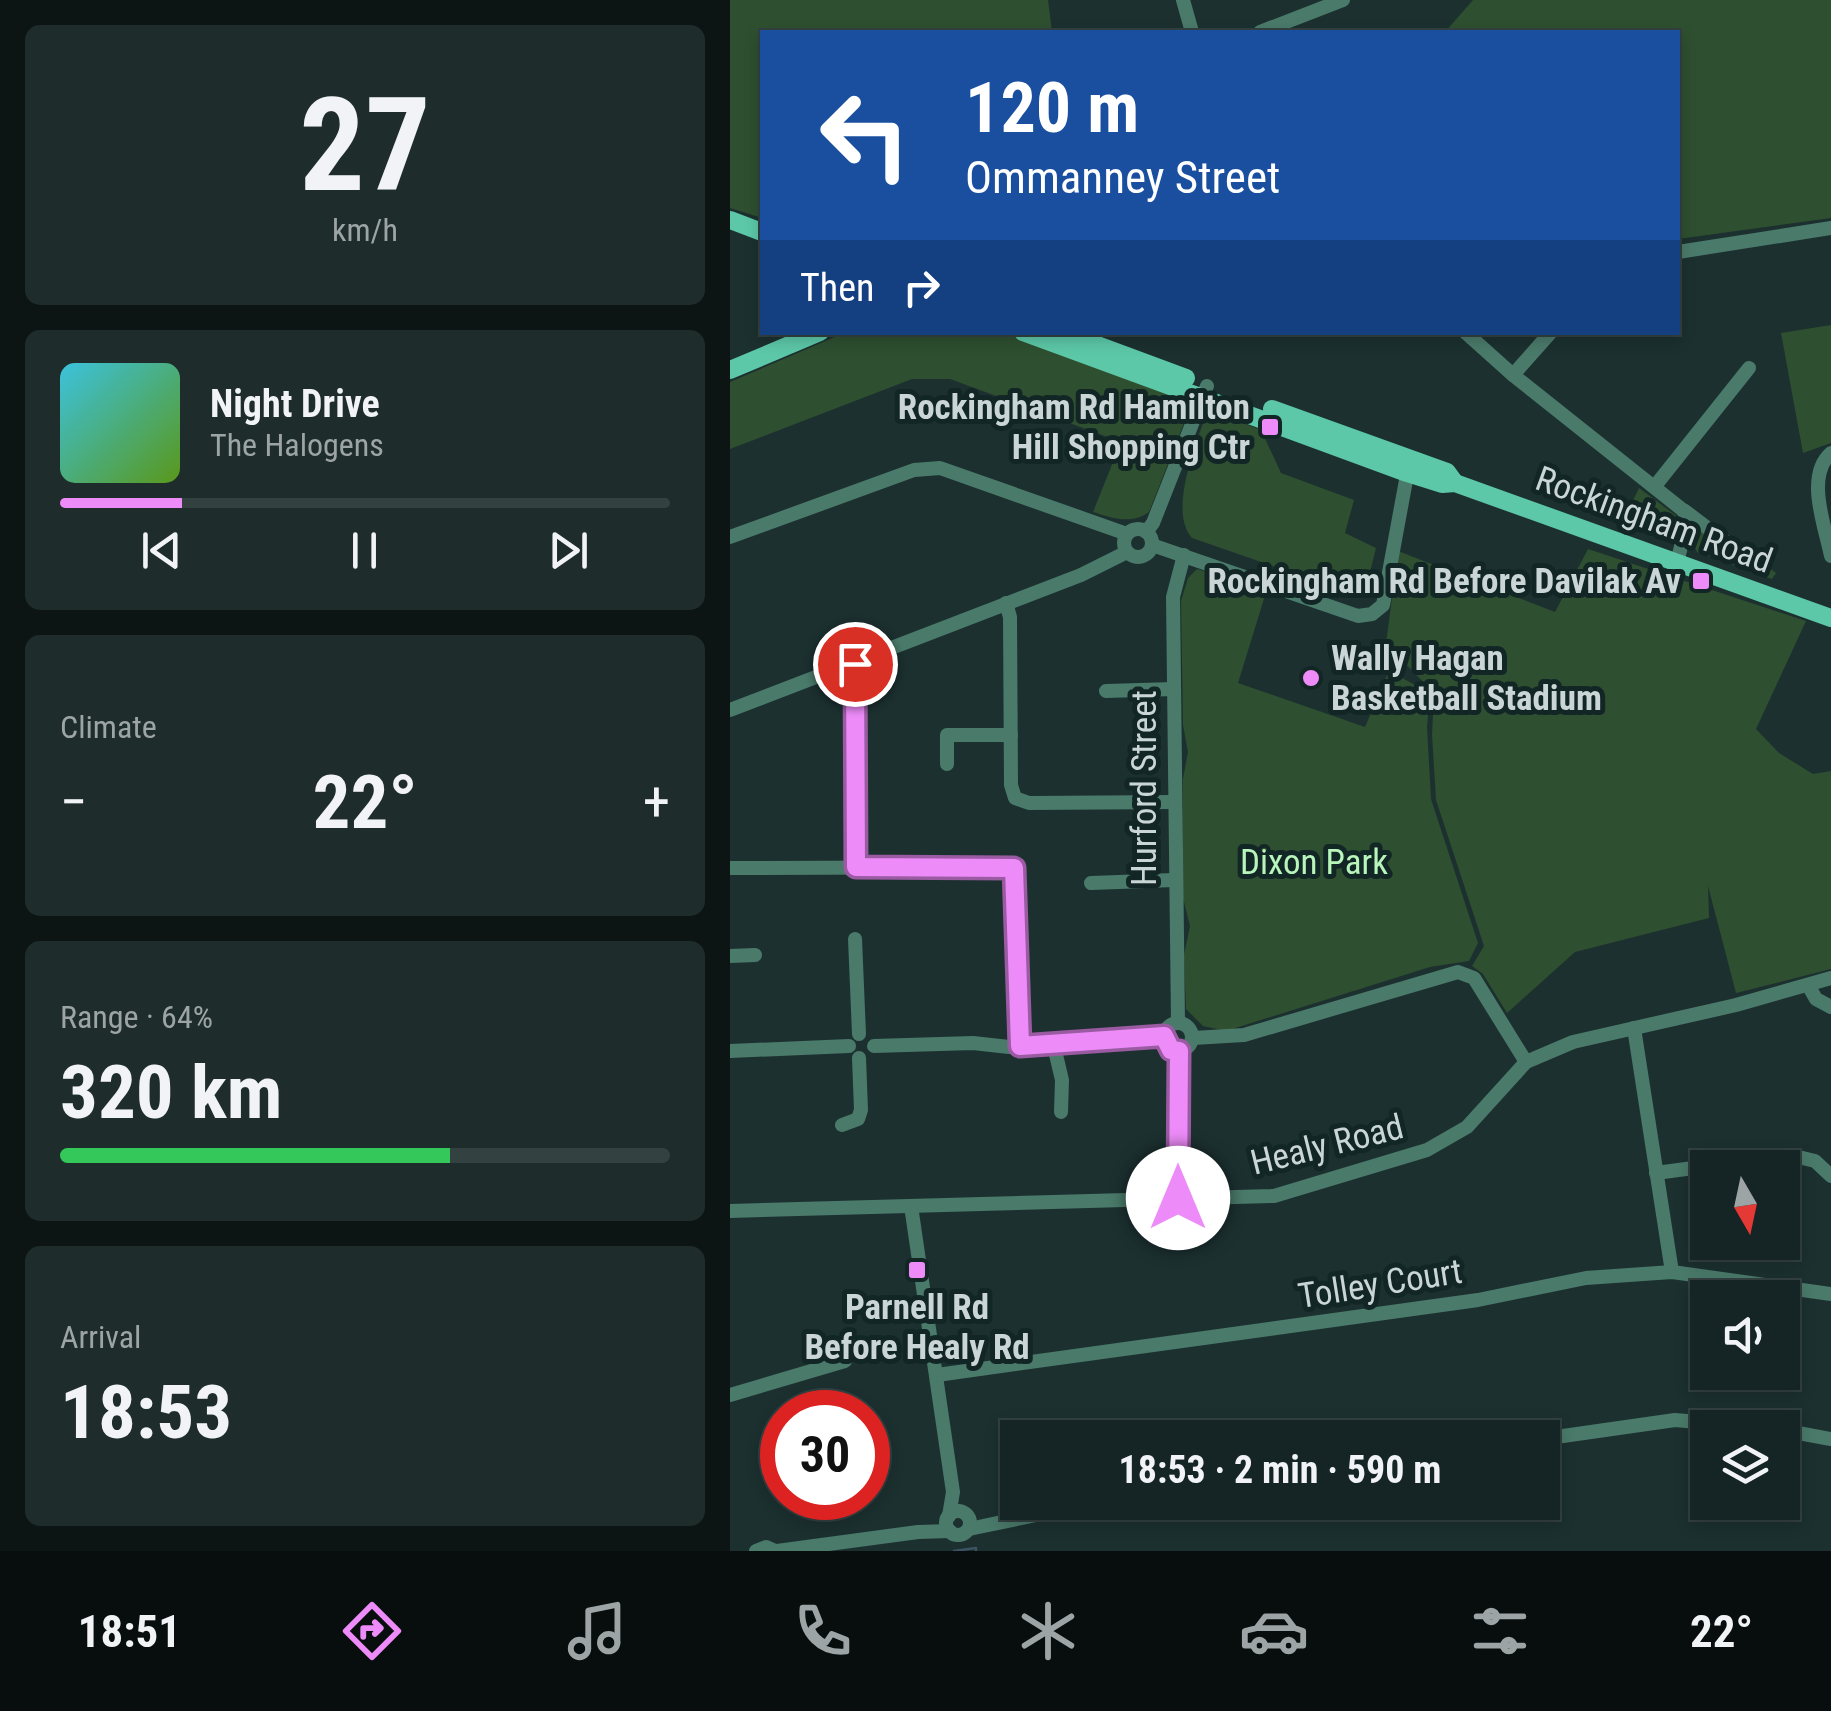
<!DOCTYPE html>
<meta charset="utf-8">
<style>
:root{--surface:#152424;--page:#1e2c2c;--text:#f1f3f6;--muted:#9da4a6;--line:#344141;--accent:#ed8cf9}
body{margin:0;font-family:"Roboto Condensed",sans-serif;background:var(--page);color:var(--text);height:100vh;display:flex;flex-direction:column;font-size:38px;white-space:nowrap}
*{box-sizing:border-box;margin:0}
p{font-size:32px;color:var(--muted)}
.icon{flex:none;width:55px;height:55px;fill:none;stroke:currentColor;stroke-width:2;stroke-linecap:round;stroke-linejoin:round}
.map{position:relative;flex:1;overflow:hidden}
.details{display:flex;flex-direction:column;gap:25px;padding:25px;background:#0c1414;width:730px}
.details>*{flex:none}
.guide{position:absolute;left:30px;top:30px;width:920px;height:305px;border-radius:0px;box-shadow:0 5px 15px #0003,0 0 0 2px var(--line);background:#1a4fa0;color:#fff;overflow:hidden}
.needle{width:65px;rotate:171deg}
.fabs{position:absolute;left:960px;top:1150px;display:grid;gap:20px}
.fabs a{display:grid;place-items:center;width:110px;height:110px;border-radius:0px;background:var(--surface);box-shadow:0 5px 15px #0003,0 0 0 2px var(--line);font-size:50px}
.speed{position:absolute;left:30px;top:1390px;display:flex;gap:20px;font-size:50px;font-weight:700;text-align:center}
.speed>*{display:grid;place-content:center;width:130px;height:130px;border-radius:50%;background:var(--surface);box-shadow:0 5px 15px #0003,0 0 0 2px var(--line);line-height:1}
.speed .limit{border:15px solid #d22;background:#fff;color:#111}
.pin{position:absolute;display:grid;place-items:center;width:85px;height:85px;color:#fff;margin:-42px;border:5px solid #fff;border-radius:50%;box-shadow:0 2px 10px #0007}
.me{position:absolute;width:110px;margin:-55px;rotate:0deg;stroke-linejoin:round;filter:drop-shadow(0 0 8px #0008)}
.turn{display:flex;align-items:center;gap:35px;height:210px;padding:0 40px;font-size:45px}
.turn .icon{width:130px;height:130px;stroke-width:2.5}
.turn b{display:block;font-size:70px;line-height:85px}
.then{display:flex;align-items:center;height:95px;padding:0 40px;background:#0003;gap:20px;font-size:38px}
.big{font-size:75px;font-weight:700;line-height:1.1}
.details .tile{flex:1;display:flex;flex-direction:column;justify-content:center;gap:15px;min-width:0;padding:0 35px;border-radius:15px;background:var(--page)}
.details .dial{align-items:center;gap:0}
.dial b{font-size:130px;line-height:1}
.song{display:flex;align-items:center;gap:30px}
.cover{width:120px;height:120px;border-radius:15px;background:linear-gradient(135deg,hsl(190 70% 55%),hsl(90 70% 35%))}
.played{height:10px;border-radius:5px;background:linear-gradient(90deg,var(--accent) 20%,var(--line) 20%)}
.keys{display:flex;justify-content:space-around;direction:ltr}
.heat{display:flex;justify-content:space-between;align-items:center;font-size:55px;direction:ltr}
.charge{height:15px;border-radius:8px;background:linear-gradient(90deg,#34c759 64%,var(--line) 0)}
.trip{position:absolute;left:270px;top:1420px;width:560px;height:100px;border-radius:0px;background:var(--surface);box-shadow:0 5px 15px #0003,0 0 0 2px var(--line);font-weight:700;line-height:100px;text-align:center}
.menu{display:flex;height:160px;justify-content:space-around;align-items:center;background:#080e0e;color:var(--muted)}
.menu .icon{width:70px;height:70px}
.menu .active{color:var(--accent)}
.menu b{font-size:45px;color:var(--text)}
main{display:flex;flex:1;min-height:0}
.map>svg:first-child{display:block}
.green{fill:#2e4f30}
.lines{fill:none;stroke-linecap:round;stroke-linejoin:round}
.stream{stroke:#3d5363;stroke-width:2.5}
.minor{stroke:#4a7a6a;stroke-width:14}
.major{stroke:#5cc8a7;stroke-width:18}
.route-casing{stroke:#9a5ba2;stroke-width:25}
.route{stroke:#ed8cf9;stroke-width:18}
.poi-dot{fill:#ed8cf9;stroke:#132626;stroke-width:4}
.labels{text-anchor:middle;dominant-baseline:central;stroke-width:10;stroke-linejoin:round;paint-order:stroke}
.poi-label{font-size:35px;font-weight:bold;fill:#cad6d5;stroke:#132626;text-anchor:end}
.street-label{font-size:35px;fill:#cad6d5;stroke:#132626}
.park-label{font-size:35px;fill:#b8f5ba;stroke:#132626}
</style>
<main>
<section class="details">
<div class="tile dial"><b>27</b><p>km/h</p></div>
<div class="tile">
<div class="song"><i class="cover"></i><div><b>Night Drive</b><p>The Halogens</p></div></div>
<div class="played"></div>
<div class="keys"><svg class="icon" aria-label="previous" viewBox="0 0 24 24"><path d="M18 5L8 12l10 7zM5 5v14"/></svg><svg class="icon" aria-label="pause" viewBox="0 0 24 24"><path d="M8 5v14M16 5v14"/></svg><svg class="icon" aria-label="next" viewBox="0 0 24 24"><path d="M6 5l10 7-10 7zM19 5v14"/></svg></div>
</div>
<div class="tile"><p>Climate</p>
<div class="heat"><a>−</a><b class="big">22°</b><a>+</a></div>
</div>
<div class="tile"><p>Range · 64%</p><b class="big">320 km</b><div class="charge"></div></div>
<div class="tile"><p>Arrival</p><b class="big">18:53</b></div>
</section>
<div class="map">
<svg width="1101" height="1551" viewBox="0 0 1101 1551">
<rect width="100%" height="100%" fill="#1c3030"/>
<!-- green -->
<g class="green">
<path d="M0,0H318L322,32H32V218L0,208Z"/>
<path d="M743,0H1101V218L948,239V32H715Z"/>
<path d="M1101,325V443L1073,453L1051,333Z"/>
<path d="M114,333H278L456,396L458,413L419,512C401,525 382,518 363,512L391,442L220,379H182L0,449V382Z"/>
<path d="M485,412L531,430L551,473L624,500L615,533L646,548L635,592L626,595L462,538C438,511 466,447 475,416Z"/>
<path d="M909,488L948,517L940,540L892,523Z"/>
<path d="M964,525L1019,553L1046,573L1042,579L967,552L961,540Z"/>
<path d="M858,549L1076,621L1026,729L1049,753L1083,774L1101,771V969L1006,993L978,886L979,918L845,952L777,1013L753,974L742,966L754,946L706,800L702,735L704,693L656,644L668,551L825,612Z"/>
<path d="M467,569L537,589L508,683L635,727L659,671L700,693L697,727L701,799L748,943L739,961L700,967L496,1031L473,1026L456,1009L454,955L460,926L453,898V779L458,752L453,725L451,601L458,578Z"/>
</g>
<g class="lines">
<!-- stream -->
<path class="stream" d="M224,1551L246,1548V1551"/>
<!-- minor -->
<g class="minor">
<path d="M453,0L462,32"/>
<path d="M530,32L613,0"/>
<path d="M948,252L1101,228"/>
<path d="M735,332L783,375L954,511L957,524L947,562"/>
<path d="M783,375L821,332"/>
<path d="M1101,453C1075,476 1095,526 1101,556"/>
<path d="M925,486L1019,368"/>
<path d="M955,511L1014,556"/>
<circle cx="408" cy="543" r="14"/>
<path d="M416,532L423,523L477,386"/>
<path d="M0,537L184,470L210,468L397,534"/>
<path d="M422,545L628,616L642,614L653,605L679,464"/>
<path d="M276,603L280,617L281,785L285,798L299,803L445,802"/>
<path d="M125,664L126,867"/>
<path d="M376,691L444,689"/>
<path d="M0,710L351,575L397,552"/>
<path d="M217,764V735H281"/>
<path d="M0,868L285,867L289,1046"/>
<path d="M361,883L444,880"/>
<path d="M125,939L129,1034"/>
<path d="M0,956L25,955"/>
<path d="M1078,985L1086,999L1101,1007"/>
<path d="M448,1022L443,597L454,555"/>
<circle cx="448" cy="1037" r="14"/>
<path d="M904,1028L942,1272"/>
<path d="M463,1038L514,1035L728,972L744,978L796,1062"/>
<path d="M323,1042L332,1080L331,1112"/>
<path d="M144,1046L243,1043L279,1047L434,1037"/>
<path d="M0,1051L119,1046"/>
<path d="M112,1125L128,1119L131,1110L129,1058"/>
<path d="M926,1173L1060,1155L1085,1161L1101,1176"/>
<path d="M448,1198L449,1051"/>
<path d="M181,1206L223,1492L219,1516"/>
<path d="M0,1211L544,1196L697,1150L737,1127L796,1062L843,1042L1006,1005L1101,978"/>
<path d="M207,1375L748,1300L856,1278L942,1272L1101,1294"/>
<path d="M0,1395L115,1361"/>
<path d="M1052,1430L1101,1439"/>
<path d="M812,1439L945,1420L1037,1428"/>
<circle cx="228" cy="1523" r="12"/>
<path d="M239,1529L368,1502"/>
<path d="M26,1551L36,1547L45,1551"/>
<path d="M47,1551L188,1532L220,1531"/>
</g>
<!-- major -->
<g class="major">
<path d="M0,220L32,232"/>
<path d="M293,332L677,473L712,484L725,483L1101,618"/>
<path d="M332,332L456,378"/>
<path d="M0,370L90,332"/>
<path d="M542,409L717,472L725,483"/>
</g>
</g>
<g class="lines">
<!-- route casing -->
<g class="route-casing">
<path id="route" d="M125,664L126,867L284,868L290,1046L434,1036L441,1050L449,1051L448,1198"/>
</g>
<!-- route -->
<use href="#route" class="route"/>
</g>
<!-- markers -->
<g class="poi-dot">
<rect x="530" y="417" width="20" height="20" rx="5"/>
<rect x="961" y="571" width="20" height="20" rx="5"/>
<circle cx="581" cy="678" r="10"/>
<rect x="177" y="1260" width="20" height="20" rx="5"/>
</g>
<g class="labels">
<!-- poi labels -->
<g class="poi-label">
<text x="520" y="407">Rockingham Rd Hamilton<tspan x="520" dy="40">Hill Shopping Ctr</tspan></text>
<text x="951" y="581">Rockingham Rd Before Davilak Av</text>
<text x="601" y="658" text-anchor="start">Wally Hagan<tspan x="601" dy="40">Basketball Stadium</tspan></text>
<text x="187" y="1307" text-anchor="middle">Parnell Rd<tspan x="187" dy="40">Before Healy Rd</tspan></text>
</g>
<!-- street labels -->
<g class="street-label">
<text transform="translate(924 520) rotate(20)">Rockingham Road</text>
<text transform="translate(414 788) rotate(-90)">Hurford Street</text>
<text transform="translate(597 1145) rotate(-14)">Healy Road</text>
<text transform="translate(650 1284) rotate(-9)">Tolley Court</text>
</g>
<!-- park labels -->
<g class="park-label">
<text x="584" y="862">Dixon Park</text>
</g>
</g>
</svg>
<div class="fabs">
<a><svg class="needle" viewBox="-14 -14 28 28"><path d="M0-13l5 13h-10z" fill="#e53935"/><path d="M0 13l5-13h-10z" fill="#9da4a6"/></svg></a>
<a><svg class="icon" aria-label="sound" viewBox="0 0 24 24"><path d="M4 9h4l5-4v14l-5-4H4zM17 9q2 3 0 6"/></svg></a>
<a><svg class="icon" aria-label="layers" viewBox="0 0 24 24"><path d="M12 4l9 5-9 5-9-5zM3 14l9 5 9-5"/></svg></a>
</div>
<div class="speed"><div class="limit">30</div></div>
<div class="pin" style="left:125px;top:664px;background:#d93025"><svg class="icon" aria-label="arrive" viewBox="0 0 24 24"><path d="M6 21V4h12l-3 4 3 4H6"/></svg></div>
<svg class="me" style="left:448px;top:1198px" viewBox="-20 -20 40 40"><circle r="19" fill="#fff"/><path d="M0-13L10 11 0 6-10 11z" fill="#ed8cf9"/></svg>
<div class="trip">18:53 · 2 min · 590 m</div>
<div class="guide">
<div class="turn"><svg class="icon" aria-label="left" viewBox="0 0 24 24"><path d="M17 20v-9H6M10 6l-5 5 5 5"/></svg><div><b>120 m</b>Ommanney Street</div></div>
<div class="then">Then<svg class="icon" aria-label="right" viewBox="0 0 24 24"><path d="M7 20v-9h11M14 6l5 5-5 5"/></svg></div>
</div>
</div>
</main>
<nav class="menu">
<b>18:51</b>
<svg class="icon active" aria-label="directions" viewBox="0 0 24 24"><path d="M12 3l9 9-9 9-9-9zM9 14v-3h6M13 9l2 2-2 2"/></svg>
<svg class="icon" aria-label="music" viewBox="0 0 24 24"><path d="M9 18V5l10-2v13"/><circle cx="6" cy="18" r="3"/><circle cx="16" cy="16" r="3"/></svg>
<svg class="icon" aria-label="phone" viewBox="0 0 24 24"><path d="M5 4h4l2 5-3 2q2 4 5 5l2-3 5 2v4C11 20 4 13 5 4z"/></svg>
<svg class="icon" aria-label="climate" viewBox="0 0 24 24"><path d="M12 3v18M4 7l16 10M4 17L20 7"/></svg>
<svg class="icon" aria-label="car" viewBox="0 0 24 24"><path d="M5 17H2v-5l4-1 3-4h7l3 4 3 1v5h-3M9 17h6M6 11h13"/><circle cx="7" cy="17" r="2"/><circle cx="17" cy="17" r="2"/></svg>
<svg class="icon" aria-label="filters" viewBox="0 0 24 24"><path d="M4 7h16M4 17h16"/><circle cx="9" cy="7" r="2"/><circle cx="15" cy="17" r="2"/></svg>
<b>22°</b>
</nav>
